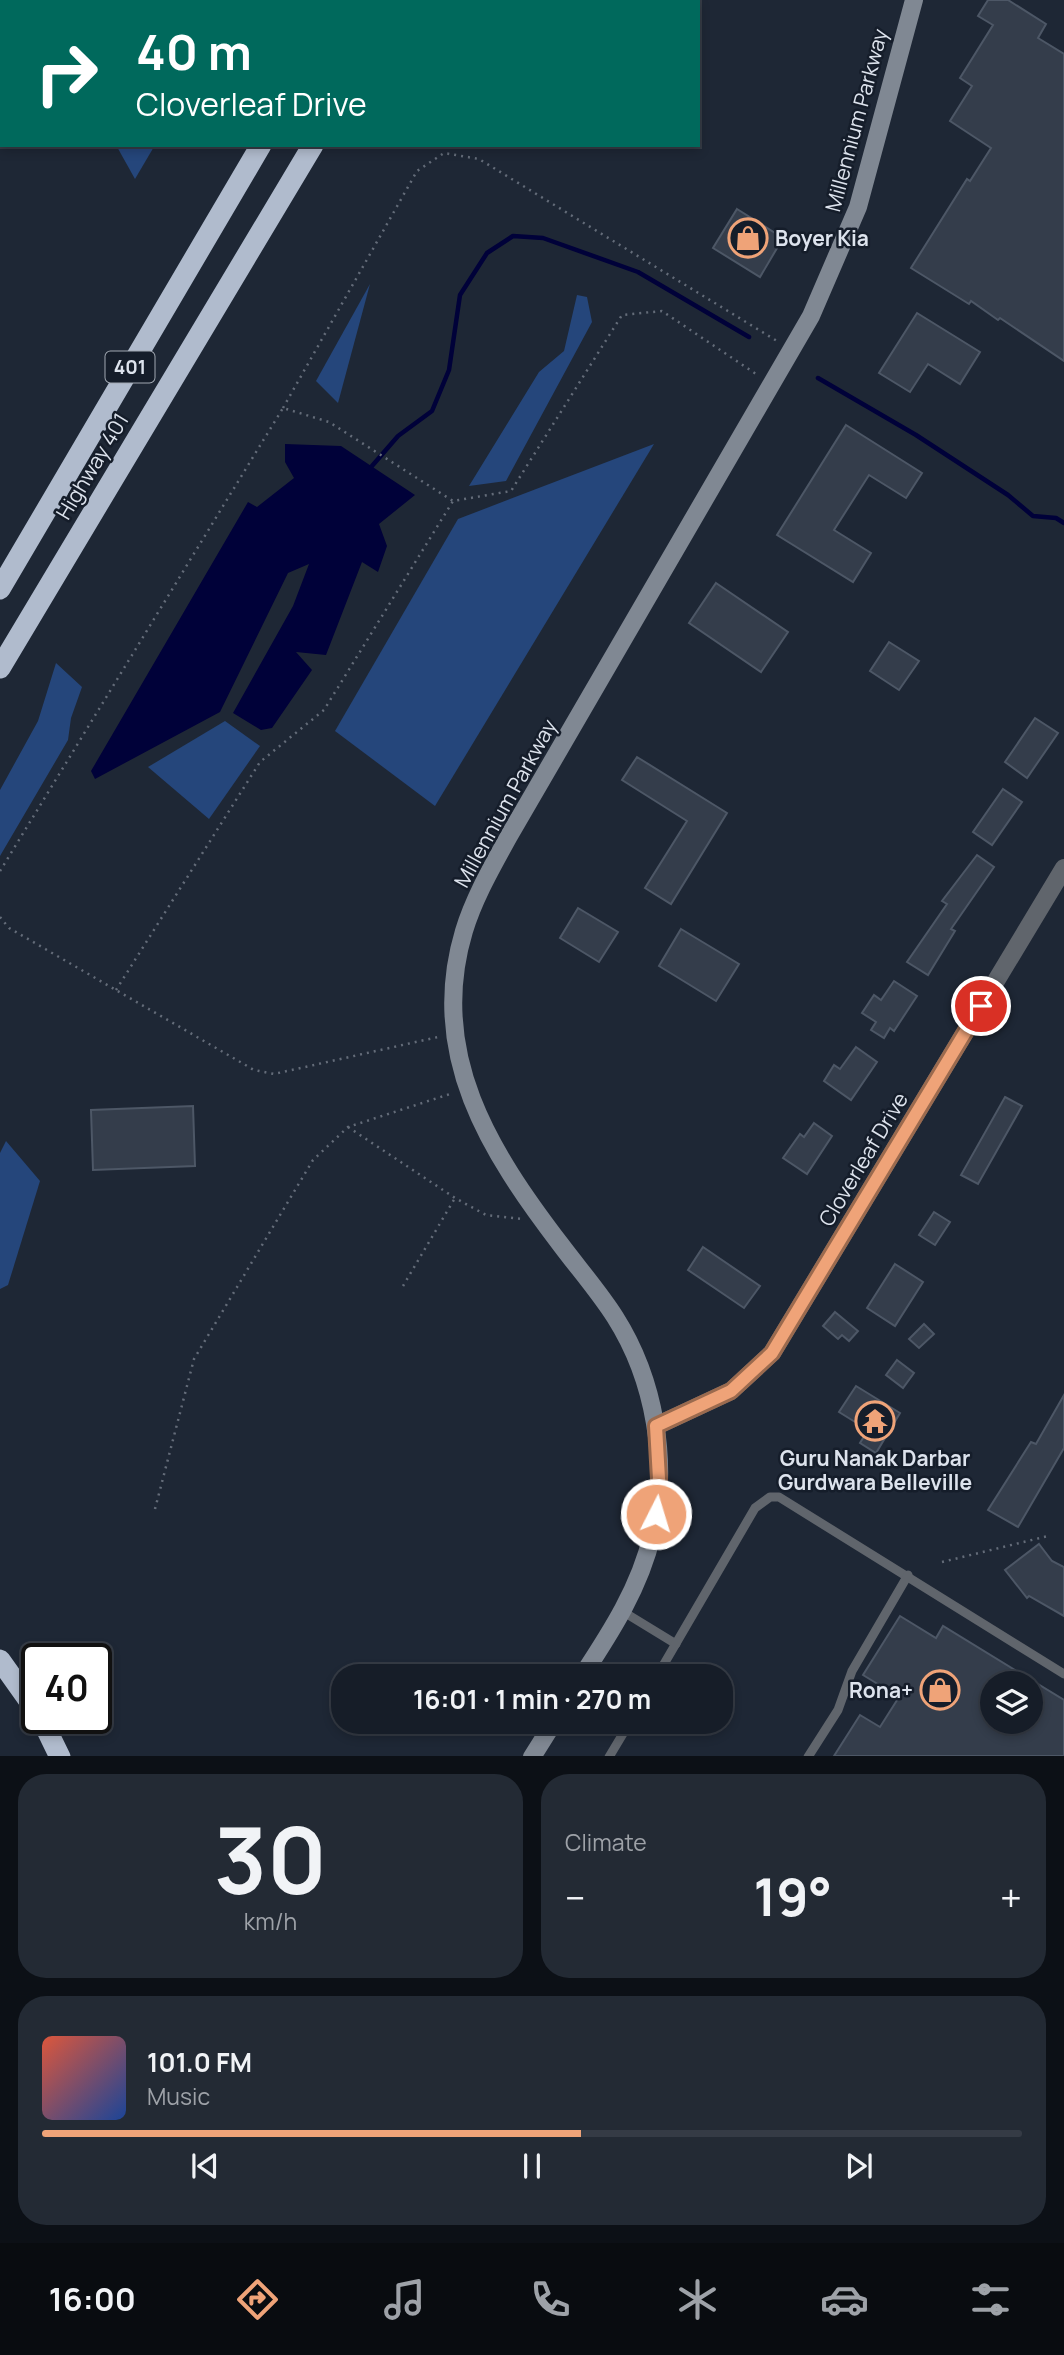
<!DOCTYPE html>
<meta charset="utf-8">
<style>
:root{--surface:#161d28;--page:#232a34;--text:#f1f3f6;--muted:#9ea2a8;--line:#353b45;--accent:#efa378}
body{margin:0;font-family:Manrope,sans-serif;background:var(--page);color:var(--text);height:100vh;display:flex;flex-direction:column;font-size:26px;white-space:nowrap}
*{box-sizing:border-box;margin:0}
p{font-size:23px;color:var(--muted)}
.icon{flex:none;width:38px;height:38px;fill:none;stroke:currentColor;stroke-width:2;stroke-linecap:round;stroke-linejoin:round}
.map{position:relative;height:1756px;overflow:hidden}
.side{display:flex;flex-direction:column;gap:18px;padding:18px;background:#0c1016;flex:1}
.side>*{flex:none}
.banner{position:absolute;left:0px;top:0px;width:700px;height:147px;box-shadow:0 4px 10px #0003,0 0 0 2px var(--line);background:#00695c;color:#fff;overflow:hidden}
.tools{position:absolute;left:980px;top:1671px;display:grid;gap:14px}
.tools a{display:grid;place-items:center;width:63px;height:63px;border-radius:50%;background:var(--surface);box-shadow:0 4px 10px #0003,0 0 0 2px var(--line);font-size:35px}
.speed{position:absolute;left:21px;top:1643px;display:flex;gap:14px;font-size:35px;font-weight:700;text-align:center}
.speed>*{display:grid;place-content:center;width:91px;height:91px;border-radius:50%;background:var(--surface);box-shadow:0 4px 10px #0003,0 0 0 2px var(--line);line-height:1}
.speed .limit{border:4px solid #111;border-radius:10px;background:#fff;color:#111}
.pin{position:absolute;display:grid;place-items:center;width:60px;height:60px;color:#fff;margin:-30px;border:4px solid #fff;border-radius:50%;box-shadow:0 2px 7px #0007}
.me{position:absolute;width:77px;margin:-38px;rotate:5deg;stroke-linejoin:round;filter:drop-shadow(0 0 5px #0008)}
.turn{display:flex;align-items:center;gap:24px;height:147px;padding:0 21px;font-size:32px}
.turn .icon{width:91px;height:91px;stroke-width:2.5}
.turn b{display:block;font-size:49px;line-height:60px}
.big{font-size:52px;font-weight:700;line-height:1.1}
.side .widget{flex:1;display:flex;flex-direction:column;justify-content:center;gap:10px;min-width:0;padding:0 24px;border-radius:28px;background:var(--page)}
.side .dial{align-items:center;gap:0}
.dial b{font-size:91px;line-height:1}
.song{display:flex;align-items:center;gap:21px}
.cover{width:84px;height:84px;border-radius:10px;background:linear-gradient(135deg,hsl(10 70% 55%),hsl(220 70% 35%))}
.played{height:7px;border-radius:4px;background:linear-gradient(90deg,var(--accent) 55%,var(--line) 55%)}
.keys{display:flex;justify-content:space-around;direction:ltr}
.heat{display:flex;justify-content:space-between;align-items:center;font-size:38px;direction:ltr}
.side .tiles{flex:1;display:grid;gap:18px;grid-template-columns:1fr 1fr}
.widget:last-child{grid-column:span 2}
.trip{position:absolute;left:331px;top:1664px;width:402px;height:70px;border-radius:28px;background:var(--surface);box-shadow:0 4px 10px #0003,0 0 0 2px var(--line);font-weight:700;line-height:70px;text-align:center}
.tab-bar{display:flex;height:112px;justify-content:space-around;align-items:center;background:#090c10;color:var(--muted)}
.tab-bar .icon{width:49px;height:49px}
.tab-bar .current{color:var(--accent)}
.tab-bar b{font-size:32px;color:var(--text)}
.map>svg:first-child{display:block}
.green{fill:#25467b}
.water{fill:#000139}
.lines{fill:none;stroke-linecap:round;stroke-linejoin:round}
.stream{stroke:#000139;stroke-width:4.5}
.building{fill:#343d4b;stroke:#4d5766;stroke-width:2;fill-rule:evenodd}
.path{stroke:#646c79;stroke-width:2.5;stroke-dasharray:2 5;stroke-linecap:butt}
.lane{stroke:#60656c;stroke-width:9}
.street{stroke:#60656c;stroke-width:18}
.secondary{stroke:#808893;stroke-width:18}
.highway{stroke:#b0bbcd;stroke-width:21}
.route-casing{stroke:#9b6a4e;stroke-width:18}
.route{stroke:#efa378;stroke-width:12}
.labels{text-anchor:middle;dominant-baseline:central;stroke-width:5;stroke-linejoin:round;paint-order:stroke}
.shield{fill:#151d2a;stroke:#a1a8b2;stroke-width:2}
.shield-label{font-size:19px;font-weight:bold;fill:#dde3ed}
.street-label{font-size:21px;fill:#dde3ed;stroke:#151d2a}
.poi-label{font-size:21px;font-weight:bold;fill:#dde3ed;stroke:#151d2a;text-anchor:start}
</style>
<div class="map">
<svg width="1064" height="1757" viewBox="0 0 1064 1757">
<rect width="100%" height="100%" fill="#1e2735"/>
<!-- green -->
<g class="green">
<path d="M116,145H155L135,179Z"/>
<path d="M370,284L338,403L316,381Z"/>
<path d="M577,295L587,297L592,322L506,481L469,486L539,372L564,351Z"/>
<path d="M654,444L435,806L335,731L458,519Z"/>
<path d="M56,663L82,687L71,718L68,740L0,856V790L38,721Z"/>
<path d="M225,721L260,746L209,819L148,767Z"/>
<path d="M6,1141L40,1181L8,1285L0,1289V1153Z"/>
</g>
<!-- water -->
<path class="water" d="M285,444L341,446L415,495L379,524L387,546L378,572L362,562L326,655L296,652L312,670L272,728L261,730L233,713L293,606L309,564L288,573L220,712L95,779L91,771L248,502L257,507L294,478L285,462Z"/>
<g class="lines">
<!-- stream -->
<g class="stream">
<path d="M818,378L916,435L1008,495L1033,516L1056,518L1064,523"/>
<path d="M372,466L398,436L432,411L449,370L460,295L487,253L513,236L543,238L638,272L749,337"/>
</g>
</g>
<!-- building -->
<g class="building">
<path d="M988,0H1008L1046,24L1038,38L1064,54V361L1000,318L998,320L971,301L969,304L911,268L967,179L970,181L991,148L950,121L972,86L960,78L993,25L978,16Z"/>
<path d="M737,209L783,238L760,277L713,248Z"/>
<path d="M917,313L980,352L960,384L928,364L910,392L879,373Z"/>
<path d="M846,425L922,473L906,498L869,475L834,530L871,553L853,582L777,535Z"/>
<path d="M716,583L788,632L761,672L689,623Z"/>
<path d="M889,642L919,661L899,690L870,671Z"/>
<path d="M1035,718L1058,733L1027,778L1005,762Z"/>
<path d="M637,757L727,813L671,904L645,888L687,821L622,780Z"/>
<path d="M1003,789L1022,802L992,845L973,832Z"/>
<path d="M977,855L994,867L951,929L955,931L928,975L907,962L947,904L942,901Z"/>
<path d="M578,908L618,932L599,962L560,938Z"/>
<path d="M681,929L739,964L716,1001L659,966Z"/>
<path d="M894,981L917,996L894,1031L890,1028L884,1038L871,1030L876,1022L862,1013L874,995L881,1000Z"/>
<path d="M856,1047L877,1062L851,1100L824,1081L834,1065L840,1069Z"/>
<path d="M1005,1097L1022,1106L978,1184L961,1175Z"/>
<path d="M193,1106L195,1166L93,1170L91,1110Z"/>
<path d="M814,1123L832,1136L807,1174L783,1158L800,1134L804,1137Z"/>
<path d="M934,1212L950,1222L935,1245L919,1235Z"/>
<path d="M703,1247L760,1286L744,1308L688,1270Z"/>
<path d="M895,1264L923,1282L895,1326L867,1308Z"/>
<path d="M835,1312L858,1331L849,1341L842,1335L838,1339L823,1326Z"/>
<path d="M924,1324L934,1334L919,1348L909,1339Z"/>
<path d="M897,1360L914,1373L903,1388L886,1375Z"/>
<path d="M856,1386L900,1413L876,1453L860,1443L868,1430L839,1412Z"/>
<path d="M1064,1395V1448L1018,1527L988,1510L1031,1442L1036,1444Z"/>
<path d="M1039,1544L1052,1561L1064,1567V1616L1029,1596L1027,1598L1005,1570Z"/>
<path d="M900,1616L936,1638L943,1626L1064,1700V1756H834L860,1715L880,1727L899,1697L863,1675ZM992,1684H1031V1722H992Z"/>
</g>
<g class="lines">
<!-- path -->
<g class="path">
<path d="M283,408L417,171L444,153L479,159L777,341"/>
<path d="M0,871L283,408L329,422L453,501"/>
<path d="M0,917L9,928L254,1070L274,1074L438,1037"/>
<path d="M116,990L260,762L324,710L453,501L511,491L622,315L662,311L759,376"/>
<path d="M348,1127L455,1198L486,1215L522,1219"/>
<path d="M403,1286L455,1198"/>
<path d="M155,1509L194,1359L313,1160L348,1127L453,1093"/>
<path d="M942,1562L1048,1536"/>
</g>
<!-- lane -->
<g class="lane">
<path d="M622,1611L676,1644"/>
<path d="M657,1676L755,1508L770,1497H779L1064,1674"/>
<path d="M609,1757L630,1722"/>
<path d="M808,1757L838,1710L852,1671L908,1575"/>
</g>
<!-- street -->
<path class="street" d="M656,1426L731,1391L772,1353L1064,868"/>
<!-- secondary -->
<g class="secondary">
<path d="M582,1676C611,1632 640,1587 652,1535C669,1463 655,1380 615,1317C599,1292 579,1269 561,1245C490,1152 427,1054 464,931C474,898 492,867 509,836L811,316L858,207L914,0"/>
<path d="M532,1757L554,1722"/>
</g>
<!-- highway -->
<g class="highway">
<path d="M345,2L346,0"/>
<path d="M399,2L400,0"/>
<path d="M0,589L261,145"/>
<path d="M0,668L313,145"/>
<path d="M0,1660L37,1712"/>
<path d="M41,1718L60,1757"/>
</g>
</g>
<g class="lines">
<!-- route casing -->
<g class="route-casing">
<path id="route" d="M656,1514L659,1479L656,1426L731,1391L772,1353L981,1006"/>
</g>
<!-- route -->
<use href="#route" class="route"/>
</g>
<!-- icons -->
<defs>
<g id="shop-ring" transform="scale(2.0125)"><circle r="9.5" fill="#151d2a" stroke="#efa378" stroke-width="1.5"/><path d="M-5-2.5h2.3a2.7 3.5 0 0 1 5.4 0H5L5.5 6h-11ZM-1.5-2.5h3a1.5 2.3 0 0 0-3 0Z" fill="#efa378"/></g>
<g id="temple-ring" transform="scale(2.0125)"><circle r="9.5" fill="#151d2a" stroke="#efa378" stroke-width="1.5"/><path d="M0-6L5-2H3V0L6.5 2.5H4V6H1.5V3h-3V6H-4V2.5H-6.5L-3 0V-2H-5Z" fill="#efa378"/></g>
</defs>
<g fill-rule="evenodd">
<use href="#shop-ring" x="748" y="238"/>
<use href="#temple-ring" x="875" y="1421"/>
<use href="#shop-ring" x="940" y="1690"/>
</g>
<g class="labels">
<!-- shield labels -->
<rect class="shield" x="105.5" y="351.5" width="49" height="31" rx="5"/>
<g class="shield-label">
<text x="130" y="367">401</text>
</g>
<!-- street labels -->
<g class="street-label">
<text transform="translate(856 120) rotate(-75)">Millennium Parkway</text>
<text transform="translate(92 466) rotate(-59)">Highway 401</text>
<text transform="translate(505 803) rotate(-61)">Millennium Parkway</text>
<text transform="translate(863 1159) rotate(-59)">Cloverleaf Drive</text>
</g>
<!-- poi labels -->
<g class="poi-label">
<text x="775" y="238">Boyer Kia</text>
<text x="875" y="1458" text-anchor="middle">Guru Nanak Darbar<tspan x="875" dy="24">Gurdwara Belleville</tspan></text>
<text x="913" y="1690" text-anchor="end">Rona+</text>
</g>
</g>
</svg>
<div class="tools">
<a><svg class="icon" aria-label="layers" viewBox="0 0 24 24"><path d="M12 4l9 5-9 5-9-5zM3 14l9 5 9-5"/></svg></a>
</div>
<div class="speed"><div class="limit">40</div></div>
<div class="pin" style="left:981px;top:1006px;background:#d93025"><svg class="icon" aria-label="arrive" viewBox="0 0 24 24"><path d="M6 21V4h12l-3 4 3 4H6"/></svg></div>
<svg class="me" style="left:656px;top:1514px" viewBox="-20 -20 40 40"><circle r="17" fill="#efa378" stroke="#fff" stroke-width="3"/><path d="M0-11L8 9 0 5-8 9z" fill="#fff"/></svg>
<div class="trip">16:01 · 1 min · 270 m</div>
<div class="banner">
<div class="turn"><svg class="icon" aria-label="right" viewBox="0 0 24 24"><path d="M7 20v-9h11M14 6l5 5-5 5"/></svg><div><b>40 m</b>Cloverleaf Drive</div></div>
</div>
</div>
<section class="side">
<div class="tiles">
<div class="widget dial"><b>30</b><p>km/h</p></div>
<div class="widget"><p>Climate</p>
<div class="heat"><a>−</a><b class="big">19°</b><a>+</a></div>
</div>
<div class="widget">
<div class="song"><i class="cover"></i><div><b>101.0 FM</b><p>Music</p></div></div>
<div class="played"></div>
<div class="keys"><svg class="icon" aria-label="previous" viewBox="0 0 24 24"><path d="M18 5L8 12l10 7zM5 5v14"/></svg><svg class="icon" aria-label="pause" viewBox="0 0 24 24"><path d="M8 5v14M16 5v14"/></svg><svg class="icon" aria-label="next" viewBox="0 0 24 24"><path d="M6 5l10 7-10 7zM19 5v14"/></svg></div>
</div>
</div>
</section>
<nav class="tab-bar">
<b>16:00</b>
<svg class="icon current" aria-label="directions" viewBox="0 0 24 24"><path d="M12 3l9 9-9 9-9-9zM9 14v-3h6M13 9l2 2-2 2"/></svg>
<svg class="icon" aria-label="music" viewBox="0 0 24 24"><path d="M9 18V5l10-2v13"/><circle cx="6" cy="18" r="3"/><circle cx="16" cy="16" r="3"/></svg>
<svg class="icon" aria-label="phone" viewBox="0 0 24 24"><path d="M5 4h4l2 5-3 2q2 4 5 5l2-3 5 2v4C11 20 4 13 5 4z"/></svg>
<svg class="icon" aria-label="climate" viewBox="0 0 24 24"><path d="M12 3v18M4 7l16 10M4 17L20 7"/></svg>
<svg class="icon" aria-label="car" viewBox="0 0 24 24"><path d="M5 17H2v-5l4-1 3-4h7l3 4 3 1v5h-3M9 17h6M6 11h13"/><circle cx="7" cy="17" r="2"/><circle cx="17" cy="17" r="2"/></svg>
<svg class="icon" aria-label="filters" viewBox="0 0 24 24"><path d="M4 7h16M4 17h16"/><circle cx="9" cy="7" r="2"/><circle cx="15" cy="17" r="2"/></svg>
</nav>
